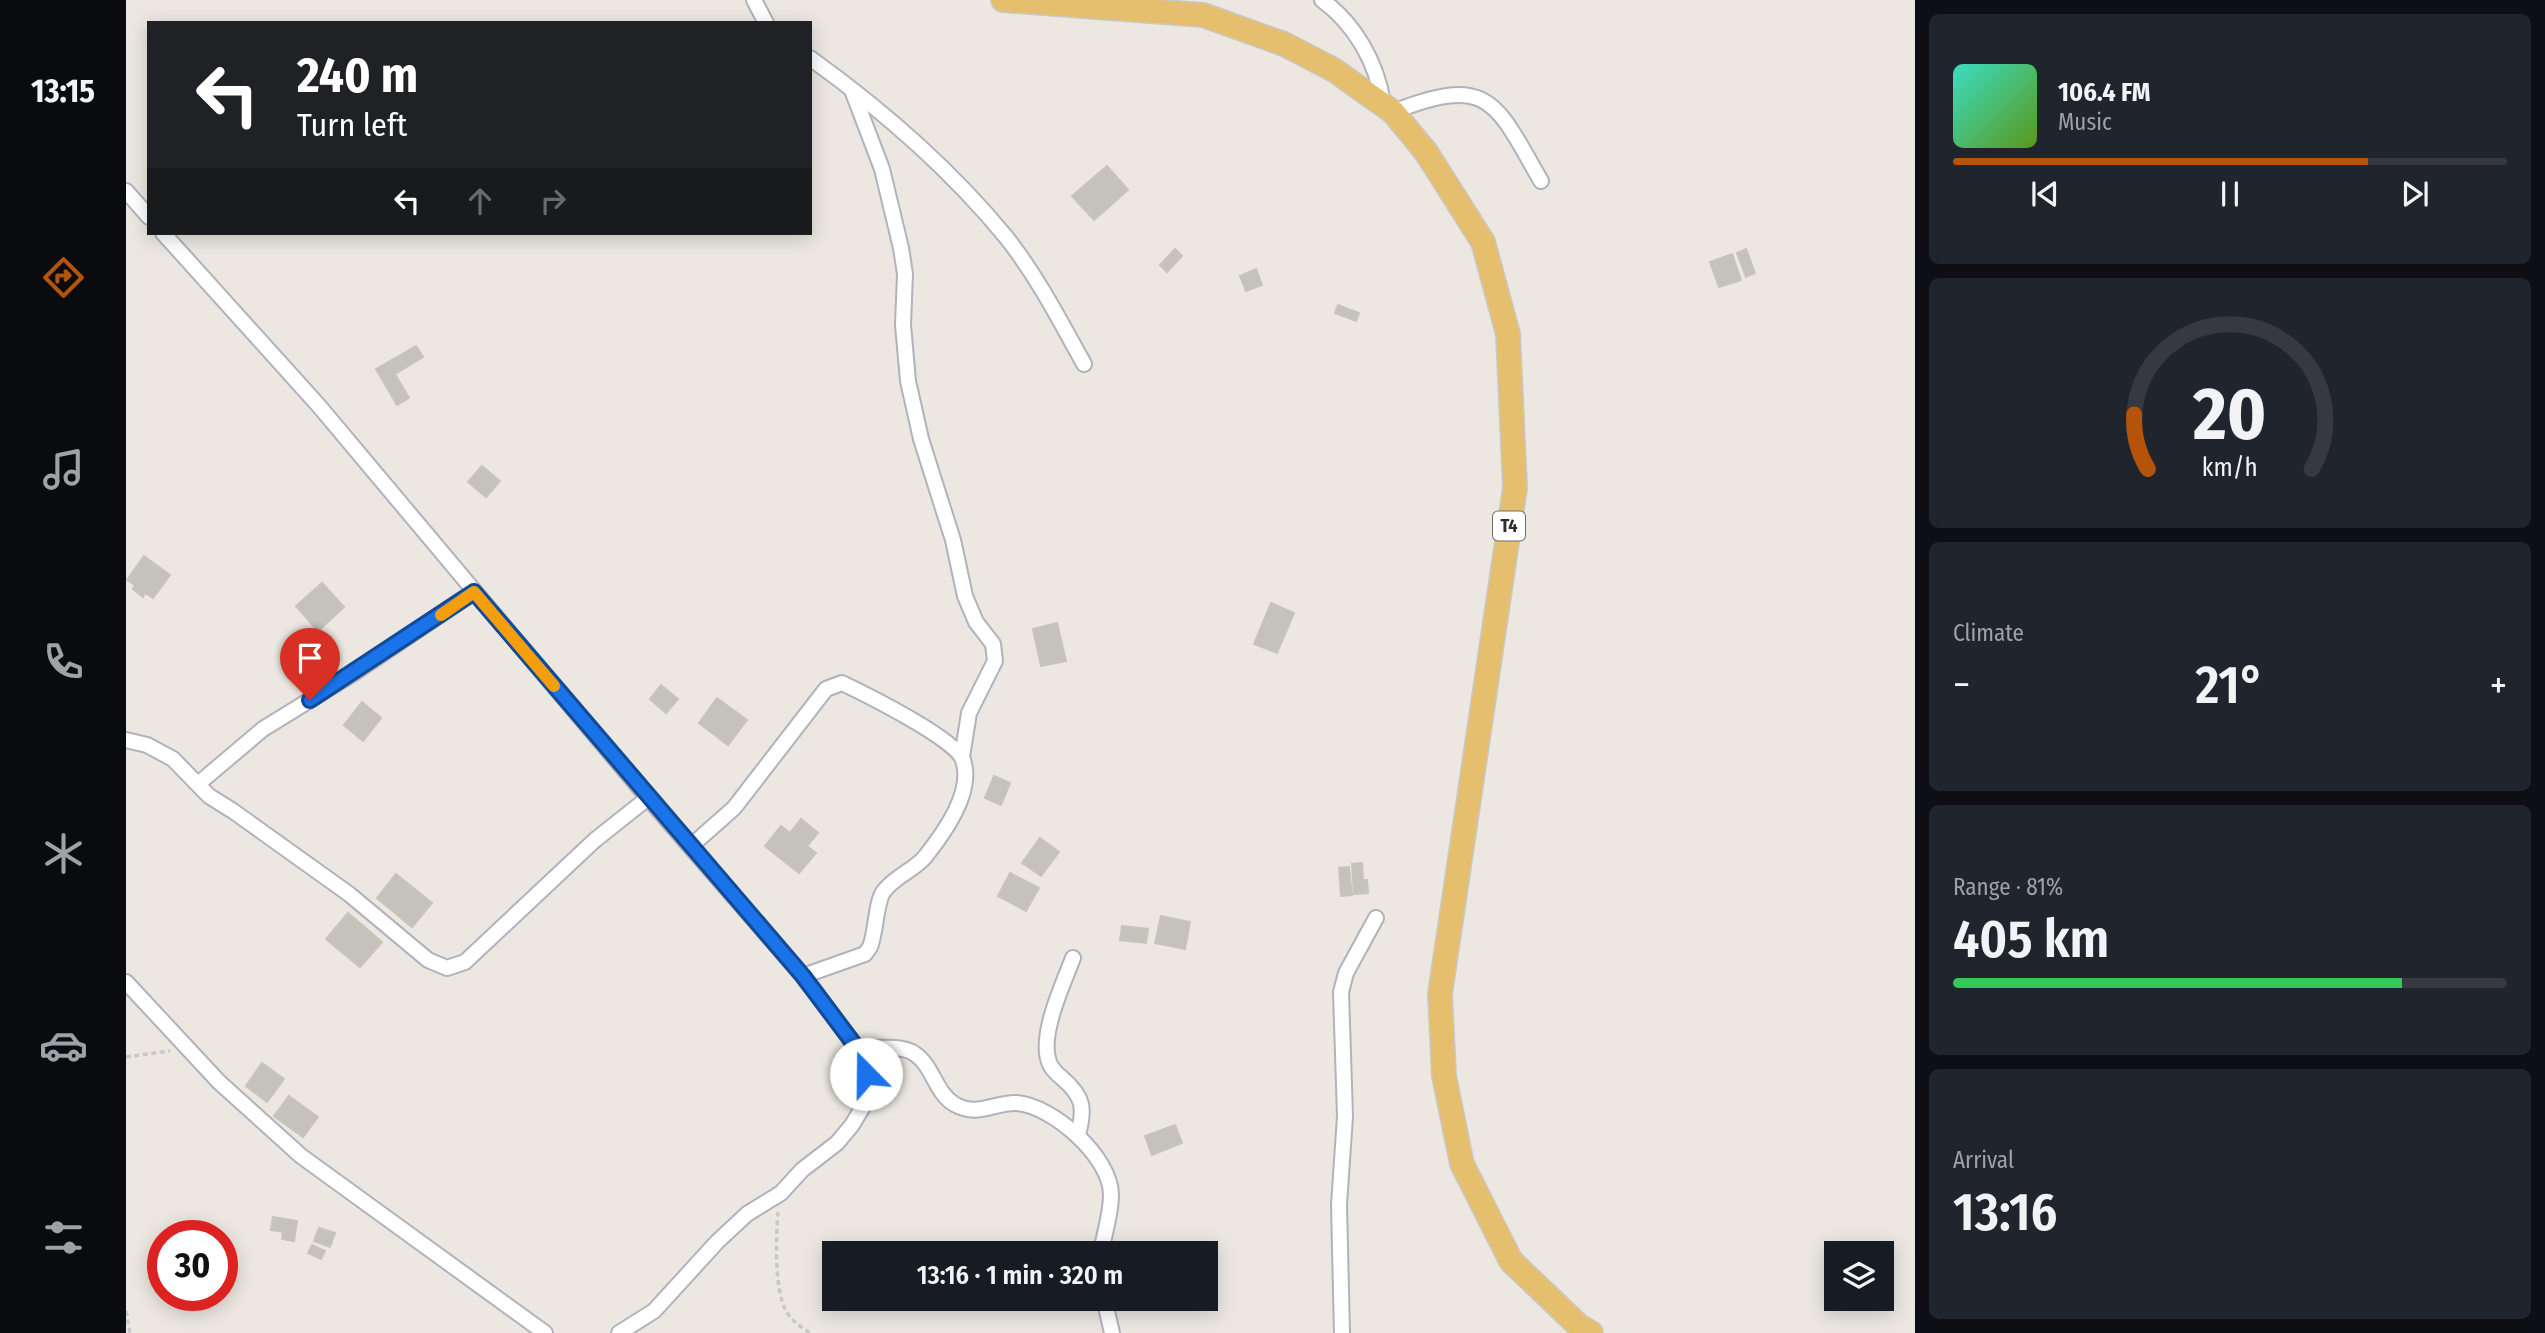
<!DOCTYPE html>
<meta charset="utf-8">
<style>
:root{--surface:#171b24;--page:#20242c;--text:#f1f3f6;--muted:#9ea1a6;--line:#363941;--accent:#b45309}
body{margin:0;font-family:"Fira Sans Condensed",sans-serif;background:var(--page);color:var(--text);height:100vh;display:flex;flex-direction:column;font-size:26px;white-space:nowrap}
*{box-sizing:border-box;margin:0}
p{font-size:23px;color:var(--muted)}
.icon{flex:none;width:38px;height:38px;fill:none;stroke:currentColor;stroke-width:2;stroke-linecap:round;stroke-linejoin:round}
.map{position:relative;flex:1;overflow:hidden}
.details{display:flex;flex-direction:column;gap:14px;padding:14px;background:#0d0f14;width:630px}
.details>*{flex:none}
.banner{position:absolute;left:21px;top:21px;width:665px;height:214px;border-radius:0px;box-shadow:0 4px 18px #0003;background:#202124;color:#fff;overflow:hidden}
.buttons{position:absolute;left:1698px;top:1241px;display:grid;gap:14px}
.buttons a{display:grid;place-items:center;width:70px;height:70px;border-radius:0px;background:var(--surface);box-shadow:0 4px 18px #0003;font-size:35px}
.speed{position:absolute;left:21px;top:1220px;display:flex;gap:14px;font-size:35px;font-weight:700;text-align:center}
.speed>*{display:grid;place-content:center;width:91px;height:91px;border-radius:50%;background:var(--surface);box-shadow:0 4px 18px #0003;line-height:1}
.speed .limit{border:10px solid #d22;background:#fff;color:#111}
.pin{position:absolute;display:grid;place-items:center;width:60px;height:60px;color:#fff;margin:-72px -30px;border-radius:50% 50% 50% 0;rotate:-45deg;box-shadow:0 0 7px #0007}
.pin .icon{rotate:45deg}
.me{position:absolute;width:77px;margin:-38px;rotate:338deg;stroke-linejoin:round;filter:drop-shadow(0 0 5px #0008)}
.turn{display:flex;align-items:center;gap:24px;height:147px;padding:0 35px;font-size:32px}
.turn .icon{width:91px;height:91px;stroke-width:2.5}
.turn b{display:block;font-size:49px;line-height:60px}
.lanes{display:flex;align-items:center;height:66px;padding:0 35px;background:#0003;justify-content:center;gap:35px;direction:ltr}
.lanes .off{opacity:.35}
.big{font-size:52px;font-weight:600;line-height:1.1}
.details .card{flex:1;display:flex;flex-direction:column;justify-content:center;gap:10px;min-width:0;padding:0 24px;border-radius:10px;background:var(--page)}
.details .dial{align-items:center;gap:0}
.dial svg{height:182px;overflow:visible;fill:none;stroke:var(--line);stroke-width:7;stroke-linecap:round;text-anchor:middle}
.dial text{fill:var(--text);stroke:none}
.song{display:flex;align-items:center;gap:21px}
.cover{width:84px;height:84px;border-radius:10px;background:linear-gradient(135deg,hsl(170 70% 55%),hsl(90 70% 35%))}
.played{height:7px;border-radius:4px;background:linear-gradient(90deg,var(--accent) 75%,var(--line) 75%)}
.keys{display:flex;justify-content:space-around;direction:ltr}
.heat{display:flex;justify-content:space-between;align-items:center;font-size:38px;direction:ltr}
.charge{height:10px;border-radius:5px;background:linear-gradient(90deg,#34c759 81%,var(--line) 0)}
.trip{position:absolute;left:696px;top:1241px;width:396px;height:70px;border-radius:0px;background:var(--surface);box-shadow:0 4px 18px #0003;font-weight:600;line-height:70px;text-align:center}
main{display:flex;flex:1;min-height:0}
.tabs{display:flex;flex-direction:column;width:126px;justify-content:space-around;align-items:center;background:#090b0e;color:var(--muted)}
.tabs .icon{width:49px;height:49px}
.tabs .active{color:var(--accent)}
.tabs b{font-size:32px;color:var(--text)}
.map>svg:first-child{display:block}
.building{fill:#c5c2bc;stroke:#c8c4ba;stroke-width:2}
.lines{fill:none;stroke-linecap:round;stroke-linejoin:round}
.minor-casing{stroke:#b1b2bb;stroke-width:18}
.trunk-casing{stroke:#c8c8c8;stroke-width:26}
.path{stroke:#c8c8c8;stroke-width:3.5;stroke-dasharray:5 3.5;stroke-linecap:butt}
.minor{stroke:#fff;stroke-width:14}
.trunk{stroke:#e6bf6e;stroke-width:23}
.route-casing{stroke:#114b97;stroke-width:18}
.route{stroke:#1a73e8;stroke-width:12}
.slow{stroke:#f59e0b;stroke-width:12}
.labels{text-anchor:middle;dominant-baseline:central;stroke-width:5;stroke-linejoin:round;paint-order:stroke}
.shield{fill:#fff;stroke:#6c6c6c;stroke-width:2}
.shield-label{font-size:18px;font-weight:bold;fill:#2d2d2d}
</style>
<main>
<nav class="tabs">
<b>13:15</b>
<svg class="icon active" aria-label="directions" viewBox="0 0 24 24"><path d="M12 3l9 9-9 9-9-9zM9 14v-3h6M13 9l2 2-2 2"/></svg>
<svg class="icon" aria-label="music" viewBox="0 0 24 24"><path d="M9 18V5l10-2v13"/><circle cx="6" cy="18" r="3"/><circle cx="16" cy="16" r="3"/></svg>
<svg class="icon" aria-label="phone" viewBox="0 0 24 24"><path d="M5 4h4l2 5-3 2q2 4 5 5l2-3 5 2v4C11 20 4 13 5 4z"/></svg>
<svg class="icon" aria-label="climate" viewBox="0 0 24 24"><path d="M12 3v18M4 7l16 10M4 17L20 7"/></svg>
<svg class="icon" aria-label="car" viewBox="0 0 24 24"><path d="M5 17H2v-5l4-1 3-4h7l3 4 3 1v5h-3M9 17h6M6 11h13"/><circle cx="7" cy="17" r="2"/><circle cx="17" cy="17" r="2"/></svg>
<svg class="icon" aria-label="filters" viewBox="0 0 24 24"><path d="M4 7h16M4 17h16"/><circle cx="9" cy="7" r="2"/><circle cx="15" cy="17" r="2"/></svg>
</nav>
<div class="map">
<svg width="1789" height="1333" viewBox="0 0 1789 1333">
<rect width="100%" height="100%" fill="#ece8e1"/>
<!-- building -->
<g class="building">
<path d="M981,166L1002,190L968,220L946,196Z"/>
<path d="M1049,249L1056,256L1041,272L1034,265Z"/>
<path d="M1620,249L1629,273L1620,277L1611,253Z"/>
<path d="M1606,254L1615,280L1593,287L1584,262Z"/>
<path d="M1130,269L1136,285L1120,291L1114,276Z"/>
<path d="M1212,305L1233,313L1230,321L1209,313Z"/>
<path d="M290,346L297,357L269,374L283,398L271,405L250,369Z"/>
<path d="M356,466L374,481L360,497L342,482Z"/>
<path d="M18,556L44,575L27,598L19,593L17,597L7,589L9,585L1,580Z"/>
<path d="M196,583L218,607L192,631L170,606Z"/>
<path d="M1145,603L1168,613L1151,653L1128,644Z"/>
<path d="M931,623L940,661L915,666L907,629Z"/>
<path d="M535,685L552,699L540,713L524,699Z"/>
<path d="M591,698L621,720L602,745L573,723Z"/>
<path d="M236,702L255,718L237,741L218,725Z"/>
<path d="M868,776L884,783L875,805L859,798Z"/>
<path d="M675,819L692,833L681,846L690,853L673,873L639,846L655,826L664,833Z"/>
<path d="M914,838L933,852L915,876L896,863Z"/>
<path d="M1236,863L1237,880H1241L1242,893L1228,894L1226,864Z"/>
<path d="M1223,867L1226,895L1215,896L1213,868Z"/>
<path d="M884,873L913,888L900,911L872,896Z"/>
<path d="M270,874L306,903L286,927L251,898Z"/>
<path d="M222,913L256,942L234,967L200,939Z"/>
<path d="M1035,916L1064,922L1059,949L1029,943Z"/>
<path d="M996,926L1022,929L1020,943L994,940Z"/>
<path d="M136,1063L158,1079L141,1102L120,1086Z"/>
<path d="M163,1096L192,1117L177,1137L148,1116Z"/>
<path d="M1049,1125L1056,1143L1026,1155L1019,1136Z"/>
<path d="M147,1217L171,1221L168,1241L156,1239L157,1232L145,1230Z"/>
<path d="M193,1228L209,1233L204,1247L188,1241Z"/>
<path d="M186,1245L199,1251L195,1259L182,1253Z"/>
</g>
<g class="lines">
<!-- minor casing -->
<g class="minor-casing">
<g id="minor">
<path d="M628,0L640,23"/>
<path d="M1196,0C1229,24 1251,63 1257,103"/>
<path d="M684,58C755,109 825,170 880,237C911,276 934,321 958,364"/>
<path d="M726,90L756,169L775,248L779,274L777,325L782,381L795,439L827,540L839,596L850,622L867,644L869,661L843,713L836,757"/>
<path d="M1267,112C1364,73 1370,103 1415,181"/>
<path d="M0,191L23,217"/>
<path d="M37,233L193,406L522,798L677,976L731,1048C748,1049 775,1044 789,1054C807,1066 809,1092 828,1104C853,1118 867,1102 891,1103C927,1106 985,1157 985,1195C985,1214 978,1234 975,1253"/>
<path d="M0,740L21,745L47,759L83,796L107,811L223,894L302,960L321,968L339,962L469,840L522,798"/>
<path d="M72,784L137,729L231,671L348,592"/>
<path d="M565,846L608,808L700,689L716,683C739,694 830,739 837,760C848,792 818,833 799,857C787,871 769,876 758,891C750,900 750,933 744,947L739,954L677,976"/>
<path d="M947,958C937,984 913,1035 923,1062C925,1068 931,1074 936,1078C958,1097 959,1108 952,1135"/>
<path d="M0,982L93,1082L175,1156L419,1333"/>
<path d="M978,1298L986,1333"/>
<path d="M493,1333L528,1311L591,1242L621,1214L655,1193L676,1170L711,1143L726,1125L741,1100L744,1087L731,1048"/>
<path d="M1216,1333L1213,1205L1219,1116L1215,992L1220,973L1250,918"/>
</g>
</g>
<!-- trunk casing -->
<g class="trunk-casing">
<path id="trunk" d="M877,0L1077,15L1158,44L1208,70L1267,112L1300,152L1357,242L1382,334L1389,488L1314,994L1318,1076L1336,1164L1385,1261L1453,1326L1465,1333"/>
</g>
<!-- path -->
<g class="path">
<path d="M0,1057L44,1051"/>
<path d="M652,1212C650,1237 648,1288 660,1311C665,1320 675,1327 684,1333"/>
<path d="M0,1311L4,1333"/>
</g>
<!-- minor -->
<use href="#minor" class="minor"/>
<!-- trunk -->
<use href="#trunk" class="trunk"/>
</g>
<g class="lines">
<!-- route casing -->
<g class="route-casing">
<path id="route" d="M184,700L348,592L677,976L731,1048L740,1074"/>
</g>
<!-- route -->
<use href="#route" class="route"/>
<!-- slow -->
<path class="slow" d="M315,615L348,592L428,686"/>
</g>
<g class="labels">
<!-- shield labels -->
<rect class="shield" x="1367" y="511.5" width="32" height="29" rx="5"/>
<g class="shield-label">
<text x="1383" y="526">T4</text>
</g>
</g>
</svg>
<div class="buttons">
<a><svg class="icon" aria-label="layers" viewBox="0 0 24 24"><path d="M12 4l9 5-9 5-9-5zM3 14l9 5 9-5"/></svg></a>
</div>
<div class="speed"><div class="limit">30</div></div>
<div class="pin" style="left:184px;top:700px;background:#d93025"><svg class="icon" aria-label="arrive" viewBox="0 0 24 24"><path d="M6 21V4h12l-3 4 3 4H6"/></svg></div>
<svg class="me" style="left:740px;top:1074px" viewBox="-20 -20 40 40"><circle r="19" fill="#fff"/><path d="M0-13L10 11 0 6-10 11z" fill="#1a73e8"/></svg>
<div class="trip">13:16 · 1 min · 320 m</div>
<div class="banner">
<div class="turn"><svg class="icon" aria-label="left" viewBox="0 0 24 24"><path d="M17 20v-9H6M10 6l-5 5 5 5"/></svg><div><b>240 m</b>Turn left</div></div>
<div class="lanes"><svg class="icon" aria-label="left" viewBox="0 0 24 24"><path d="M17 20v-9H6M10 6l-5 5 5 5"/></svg><svg class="icon off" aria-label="ahead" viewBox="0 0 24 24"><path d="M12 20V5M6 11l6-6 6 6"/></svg><svg class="icon off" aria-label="right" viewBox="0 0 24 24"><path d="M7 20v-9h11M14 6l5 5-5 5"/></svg></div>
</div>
</div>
<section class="details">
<div class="card">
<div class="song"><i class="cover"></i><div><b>106.4 FM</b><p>Music</p></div></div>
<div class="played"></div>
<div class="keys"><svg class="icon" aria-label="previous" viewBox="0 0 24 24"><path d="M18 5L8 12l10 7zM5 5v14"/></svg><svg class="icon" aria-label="pause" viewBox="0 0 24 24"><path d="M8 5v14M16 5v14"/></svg><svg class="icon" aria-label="next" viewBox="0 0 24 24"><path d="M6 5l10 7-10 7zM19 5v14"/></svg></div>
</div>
<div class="card dial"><svg viewBox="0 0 100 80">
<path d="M14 69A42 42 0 1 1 86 69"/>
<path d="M14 69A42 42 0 0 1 8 45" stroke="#b45309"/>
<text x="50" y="56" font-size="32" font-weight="700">20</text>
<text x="50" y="72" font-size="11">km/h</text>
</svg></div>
<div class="card"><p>Climate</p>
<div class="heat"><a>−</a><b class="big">21°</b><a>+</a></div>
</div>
<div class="card"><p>Range · 81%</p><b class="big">405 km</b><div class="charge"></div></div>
<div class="card"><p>Arrival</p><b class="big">13:16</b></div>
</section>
</main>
